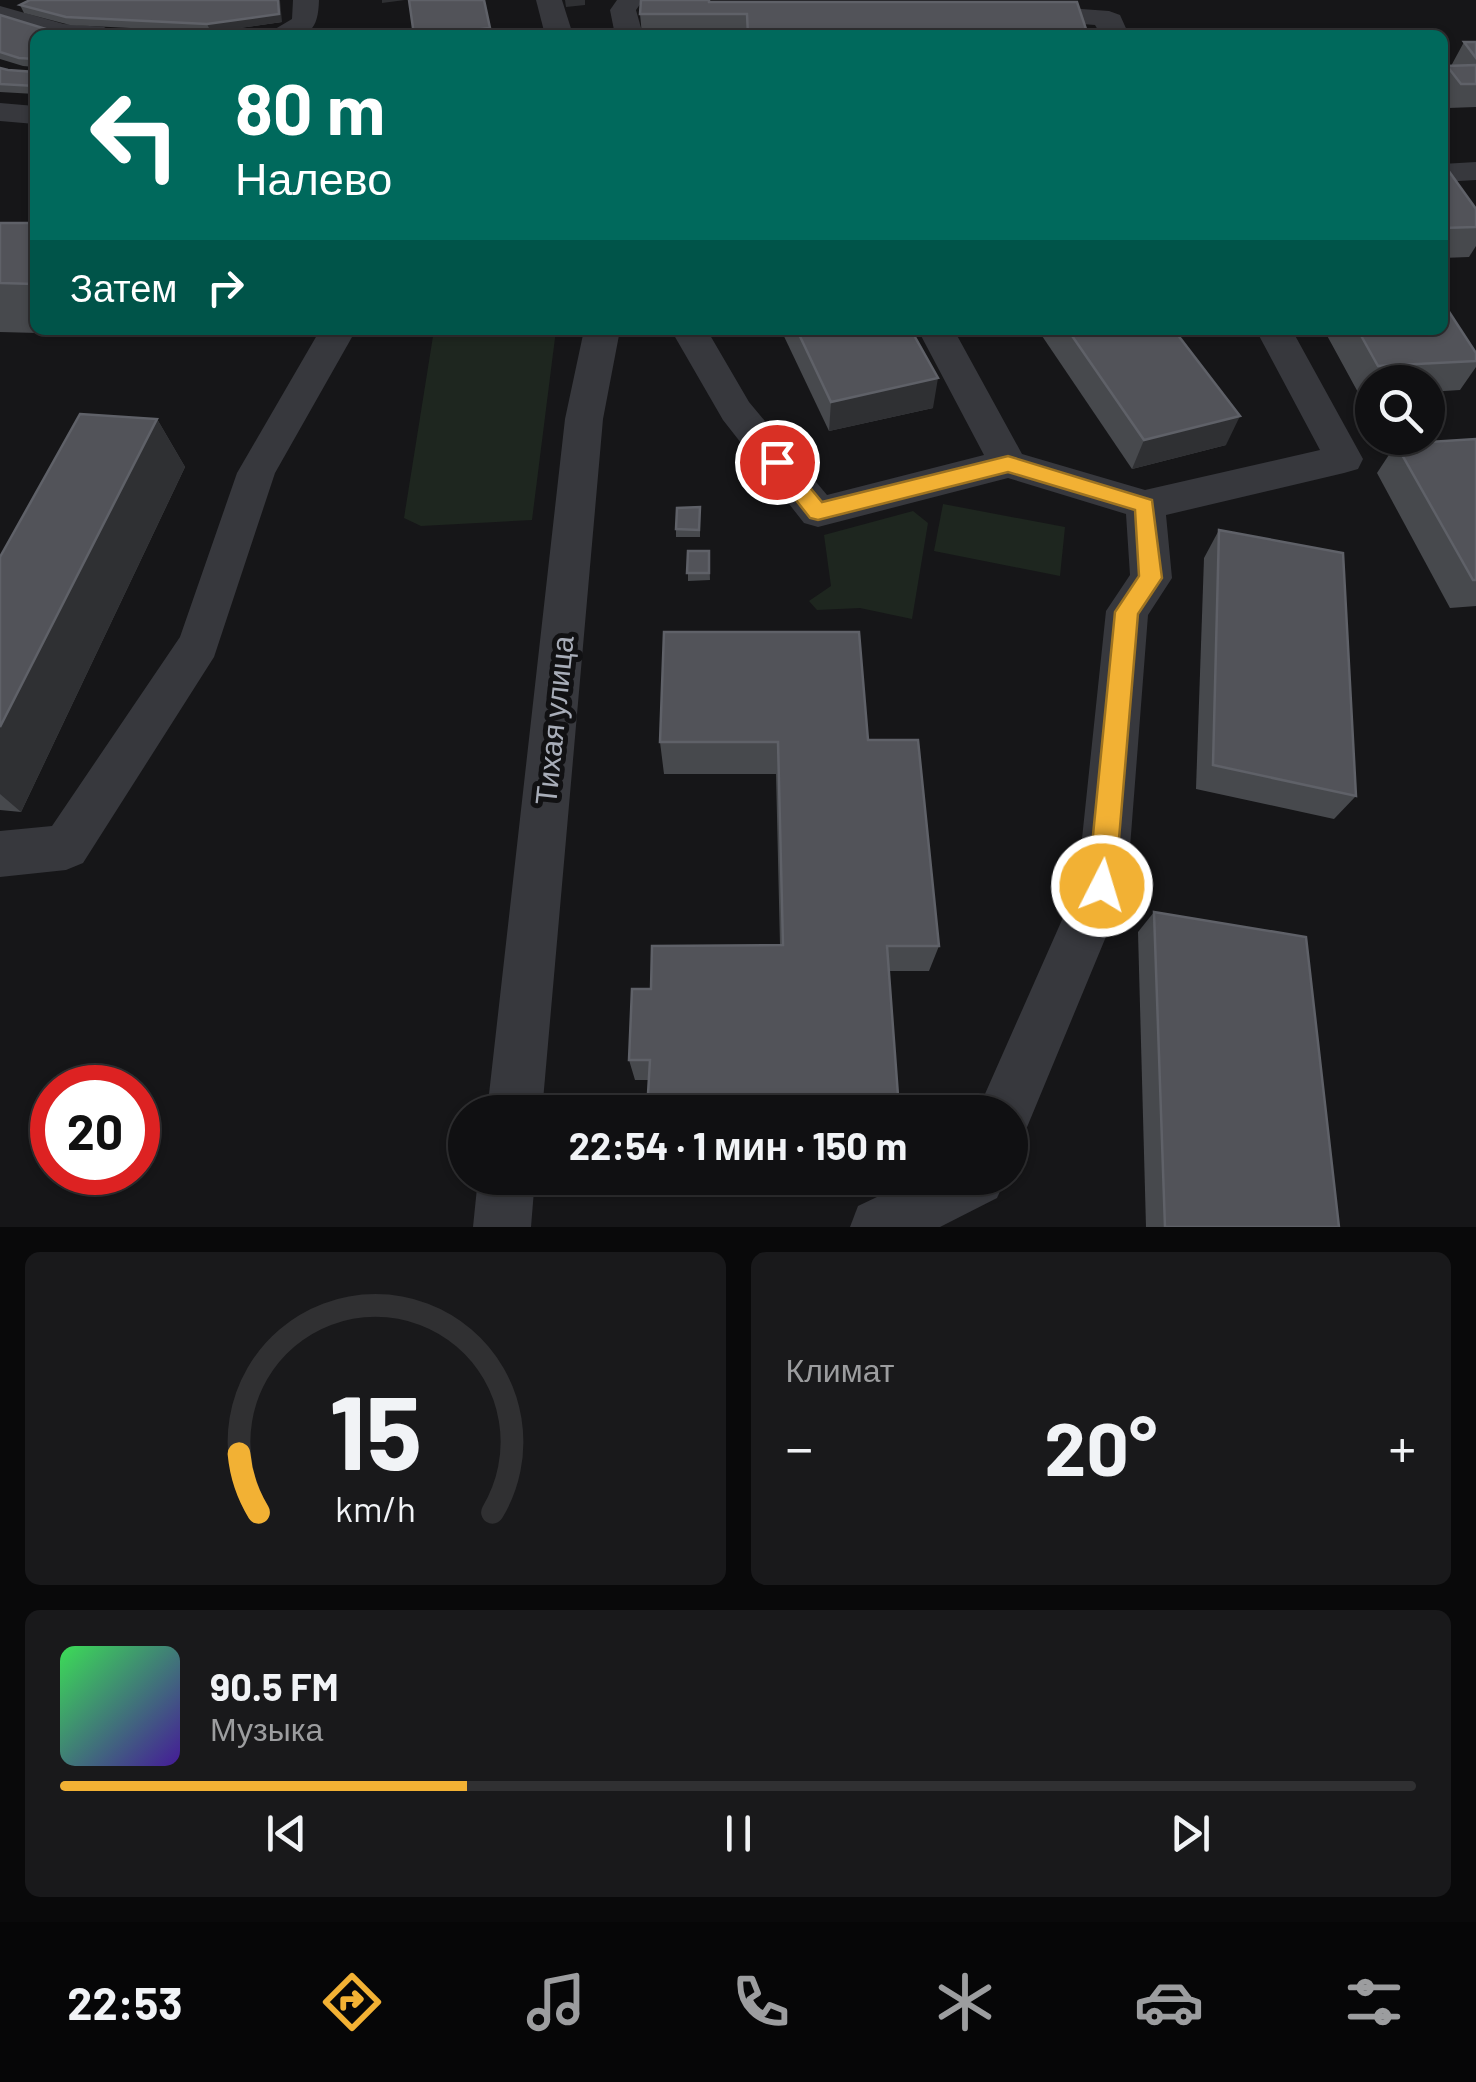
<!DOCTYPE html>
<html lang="ru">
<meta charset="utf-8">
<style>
:root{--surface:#101012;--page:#19191b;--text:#f1f3f6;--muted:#9c9d9f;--line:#303032;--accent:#f2b134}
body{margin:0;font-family:Barlow,sans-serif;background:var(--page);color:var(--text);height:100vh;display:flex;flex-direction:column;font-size:38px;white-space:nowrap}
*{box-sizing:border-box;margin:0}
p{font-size:32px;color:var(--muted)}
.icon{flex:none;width:55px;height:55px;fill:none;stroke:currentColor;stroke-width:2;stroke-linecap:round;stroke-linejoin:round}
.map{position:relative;height:1227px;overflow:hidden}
.panel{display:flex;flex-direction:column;gap:25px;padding:25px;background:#09090a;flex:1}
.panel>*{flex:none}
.banner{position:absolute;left:30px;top:30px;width:1418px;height:305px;border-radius:15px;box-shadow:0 2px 8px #0004,0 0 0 2px var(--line);background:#00695c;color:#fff;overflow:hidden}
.fabs{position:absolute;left:1355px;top:365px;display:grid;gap:20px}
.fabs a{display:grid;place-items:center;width:90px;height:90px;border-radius:50%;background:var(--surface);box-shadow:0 2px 8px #0004,0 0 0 2px var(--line);font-size:50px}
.speed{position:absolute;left:30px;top:1065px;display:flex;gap:20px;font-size:50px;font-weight:700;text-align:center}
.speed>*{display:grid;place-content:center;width:130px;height:130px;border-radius:50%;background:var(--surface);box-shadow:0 2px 8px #0004,0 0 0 2px var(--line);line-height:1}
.speed .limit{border:15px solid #d22;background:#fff;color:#111}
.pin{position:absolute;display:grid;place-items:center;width:85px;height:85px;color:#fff;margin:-42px;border:5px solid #fff;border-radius:50%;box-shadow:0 2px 10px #0007}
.me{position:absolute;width:110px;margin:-55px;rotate:5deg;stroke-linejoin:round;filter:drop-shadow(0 0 8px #0008)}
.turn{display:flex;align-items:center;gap:35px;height:210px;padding:0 40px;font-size:45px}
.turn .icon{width:130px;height:130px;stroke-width:2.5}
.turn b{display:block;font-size:70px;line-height:85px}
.then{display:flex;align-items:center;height:95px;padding:0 40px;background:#0003;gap:20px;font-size:38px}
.big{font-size:75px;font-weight:700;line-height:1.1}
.panel .widget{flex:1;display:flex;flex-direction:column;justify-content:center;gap:15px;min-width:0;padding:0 35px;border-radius:15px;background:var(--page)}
.panel .dial{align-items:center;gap:0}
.dial svg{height:260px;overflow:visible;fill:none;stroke:var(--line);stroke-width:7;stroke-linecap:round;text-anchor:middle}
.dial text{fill:var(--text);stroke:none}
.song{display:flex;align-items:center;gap:30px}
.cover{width:120px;height:120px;border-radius:15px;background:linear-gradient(135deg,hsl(130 70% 55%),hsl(260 70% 35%))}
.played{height:10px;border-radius:5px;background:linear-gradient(90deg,var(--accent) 30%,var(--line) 30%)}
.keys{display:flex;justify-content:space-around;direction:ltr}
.heat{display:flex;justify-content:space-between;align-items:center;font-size:55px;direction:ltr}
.panel .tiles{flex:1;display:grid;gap:25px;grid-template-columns:1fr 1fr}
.widget:last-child{grid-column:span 2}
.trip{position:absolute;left:448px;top:1095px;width:580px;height:100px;border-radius:50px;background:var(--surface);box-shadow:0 2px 8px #0004,0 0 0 2px var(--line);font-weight:700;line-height:100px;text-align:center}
.tab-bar{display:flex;height:160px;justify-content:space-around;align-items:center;background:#060607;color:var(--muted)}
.tab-bar .icon{width:70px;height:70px}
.tab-bar .on{color:var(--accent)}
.tab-bar b{font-size:45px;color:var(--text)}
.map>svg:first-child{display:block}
.green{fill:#1e261f}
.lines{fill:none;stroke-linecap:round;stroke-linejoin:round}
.minor{fill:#37383d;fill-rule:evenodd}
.wall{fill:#47494d}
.shaded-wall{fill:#2f3033}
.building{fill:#525359;stroke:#5f6168;stroke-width:2.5}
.route{fill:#f2b134;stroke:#9d7322;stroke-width:2.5}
.labels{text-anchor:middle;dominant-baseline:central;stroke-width:10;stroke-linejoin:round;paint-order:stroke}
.street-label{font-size:30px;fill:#a8adb8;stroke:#111113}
</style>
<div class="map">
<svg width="1476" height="1227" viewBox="0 0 1476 1227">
<rect width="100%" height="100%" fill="#161618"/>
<!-- green -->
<g class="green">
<path d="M434,330H556L532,520L421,526L404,518Z"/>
<path d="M943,504L1065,527L1060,576L934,551Z"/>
<path d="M913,511L928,523L912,619L860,608L817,610L809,601L831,586L824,535Z"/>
</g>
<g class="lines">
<!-- minor -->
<g class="minor">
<path d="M293,0H319C318,42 300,35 265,35L292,19Z"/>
<path d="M536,0H562L573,35H545Z"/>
<path d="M617,0H643L636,10L643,35H615L610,10Z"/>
<path d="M1026,5L1109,11L1120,15L1129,35H1101L1095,25L1016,19L1012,13Z"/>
<path d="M0,6L64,24L104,27L118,35H43L0,23Z"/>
<path d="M0,103L35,106V124L0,121Z"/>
<path d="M1476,162V180L1442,182V164Z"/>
<path d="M320,330H356L275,473L214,657L83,863L66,870L0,877V831L52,826L180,637L237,473Z"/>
<path d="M584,330H620L603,419L542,1112H487L565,419Z"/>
<path d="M671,330H707L749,402L827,495L984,455L918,330H954L1022,454L1145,490L1320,450L1256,330H1292L1363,459L1358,469L1344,473L1166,515L1172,578L1148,615L1127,886L1025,1132L1010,1138V1112H977L1077,886L1106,611L1130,575L1126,514L1008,478L818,527L804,523L723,420Z"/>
<path d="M478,1178H535L531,1227H473Z"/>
<path d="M917,1178H1006L997,1198L940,1227H850L858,1206Z"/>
</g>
</g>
<!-- wall -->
<g class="wall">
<path d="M709,2L1088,35H642L640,14Z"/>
<path d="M20,5L282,22L211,32L70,25L24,13Z"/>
<path d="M0,15L35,35V67L23,66L0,59Z"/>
<path d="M1464,42H1476V107L1448,108L1442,100V75L1447,66H1451Z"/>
<path d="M0,68L8,70L35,72V94L0,92Z"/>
<path d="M1442,170L1476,209V246L1469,257L1442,258Z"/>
<path d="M0,223H35V330H191L188,337L0,332Z"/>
<path d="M781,330H911L933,408L829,431Z"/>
<path d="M1038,330H1174L1226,445L1132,469Z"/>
<path d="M1324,330H1442L1476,353V367L1460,390L1428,392V382H1372V395L1360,396Z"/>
<path d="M157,419L185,467L21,812L0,810V557Z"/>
<path d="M1476,439V606L1450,608L1377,473L1396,444Z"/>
<path d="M700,507V537H676V529Z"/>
<path d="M1219,530L1356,796L1334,819L1196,789L1204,558Z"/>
<path d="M688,551H709L710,580L688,581Z"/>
<path d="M868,740L939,946L929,971H889L899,1109L897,1112H648L649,1080H635L629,1060L651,989L780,945L776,774H664L660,742Z"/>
<path d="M1154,912L1339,1227H1146L1138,932Z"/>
</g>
<!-- shaded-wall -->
<g class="shaded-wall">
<path d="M280,0L282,22L211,32L207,24Z"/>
<path d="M382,0H405L382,3Z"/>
<path d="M565,0H585V5L566,7Z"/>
<path d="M490,28L491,35H431Z"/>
<path d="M938,378L933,408L829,431L831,402Z"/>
<path d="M1240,416L1226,445L1132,469L1144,440Z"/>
<path d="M157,419L185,467L21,812L0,794V727Z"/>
</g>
<!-- building -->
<g class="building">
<path d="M30,0H278L279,14L207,24L66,17L20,5Z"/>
<path d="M409,0H484L490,28L431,35H414Z"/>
<path d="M641,0H709V2H1077L1088,35H748L747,14H640Z"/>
<path d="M0,15L49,30L129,35H35V59L19,58L0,52Z"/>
<path d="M1464,42H1476V58Z"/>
<path d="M1476,65V84H1461L1447,66Z"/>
<path d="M0,68L8,70L35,72V86L0,84Z"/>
<path d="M1442,170H1448L1476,209V227L1442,228Z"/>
<path d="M0,223H35V284L0,283Z"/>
<path d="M1442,301L1476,353V361L1378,366L1358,330H1442Z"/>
<path d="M797,330H911L938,378L831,402Z"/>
<path d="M1068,330H1174L1240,416L1144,440Z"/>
<path d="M80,414L157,419L0,727V557Z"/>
<path d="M1476,439V580H1473L1396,444Z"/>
<path d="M700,507L699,530L676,529L677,508Z"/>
<path d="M1219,530L1343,553L1356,796L1213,765Z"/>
<path d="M688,551H709V573H687Z"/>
<path d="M664,632H859L868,740H918L939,946H887L899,1109H808V1112H743V1110L647,1111L650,1060H629L632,989H651L652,946L783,945L778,742H660Z"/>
<path d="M1154,912L1306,937L1339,1227H1165Z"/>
</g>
<!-- route -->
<path class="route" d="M777,454L784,456L822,502L1008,456L1152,500L1162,578L1138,614L1115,886L1111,895L1102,899L1092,895L1088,886L1115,612L1139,576L1135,510L1008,472L818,520L810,518L770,467L767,462Z"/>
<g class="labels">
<!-- street labels -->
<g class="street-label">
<text transform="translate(553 720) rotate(-84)">Тихая улица</text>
</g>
</g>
</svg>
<div class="fabs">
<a><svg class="icon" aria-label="search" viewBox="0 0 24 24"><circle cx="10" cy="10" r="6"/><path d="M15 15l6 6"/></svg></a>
</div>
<div class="speed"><div class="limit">20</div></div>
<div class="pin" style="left:777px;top:462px;background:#d93025"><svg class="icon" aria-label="arrive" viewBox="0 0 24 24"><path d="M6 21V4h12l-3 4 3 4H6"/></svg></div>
<svg class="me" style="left:1102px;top:886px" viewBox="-20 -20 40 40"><circle r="17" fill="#f2b134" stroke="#fff" stroke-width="3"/><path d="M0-11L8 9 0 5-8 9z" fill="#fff"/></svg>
<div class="trip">22:54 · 1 мин · 150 m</div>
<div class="banner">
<div class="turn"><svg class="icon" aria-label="left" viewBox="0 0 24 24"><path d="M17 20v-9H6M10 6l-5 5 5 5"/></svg><div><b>80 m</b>Налево</div></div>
<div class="then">Затем<svg class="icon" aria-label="right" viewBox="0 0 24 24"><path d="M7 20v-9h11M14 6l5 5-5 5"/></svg></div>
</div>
</div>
<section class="panel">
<div class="tiles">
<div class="widget dial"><svg viewBox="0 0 100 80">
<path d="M14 69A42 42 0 1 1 86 69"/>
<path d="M14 69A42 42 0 0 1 8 51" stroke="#f2b134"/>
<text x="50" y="56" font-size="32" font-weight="700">15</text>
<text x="50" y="72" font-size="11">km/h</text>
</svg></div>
<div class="widget"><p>Климат</p>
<div class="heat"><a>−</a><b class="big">20°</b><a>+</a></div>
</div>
<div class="widget">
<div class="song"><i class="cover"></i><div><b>90.5 FM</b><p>Музыка</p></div></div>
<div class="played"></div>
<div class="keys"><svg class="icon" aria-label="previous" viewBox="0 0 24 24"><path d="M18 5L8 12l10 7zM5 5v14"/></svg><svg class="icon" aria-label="pause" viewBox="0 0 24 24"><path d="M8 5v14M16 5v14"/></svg><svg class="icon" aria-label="next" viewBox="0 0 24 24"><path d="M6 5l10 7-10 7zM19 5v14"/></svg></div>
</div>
</div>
</section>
<nav class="tab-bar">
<b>22:53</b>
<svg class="icon on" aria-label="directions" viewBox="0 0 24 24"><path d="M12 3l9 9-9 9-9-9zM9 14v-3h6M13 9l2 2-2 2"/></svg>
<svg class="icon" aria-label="music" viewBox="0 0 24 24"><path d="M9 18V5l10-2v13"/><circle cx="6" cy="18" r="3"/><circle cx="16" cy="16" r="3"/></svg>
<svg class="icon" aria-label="phone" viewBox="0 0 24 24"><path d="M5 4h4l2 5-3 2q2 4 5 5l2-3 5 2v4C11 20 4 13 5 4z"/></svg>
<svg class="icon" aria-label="climate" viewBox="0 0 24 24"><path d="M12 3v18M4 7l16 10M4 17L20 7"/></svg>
<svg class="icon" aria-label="car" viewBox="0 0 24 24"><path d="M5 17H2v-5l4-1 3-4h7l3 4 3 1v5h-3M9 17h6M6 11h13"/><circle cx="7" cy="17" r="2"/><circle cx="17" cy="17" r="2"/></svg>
<svg class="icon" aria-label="filters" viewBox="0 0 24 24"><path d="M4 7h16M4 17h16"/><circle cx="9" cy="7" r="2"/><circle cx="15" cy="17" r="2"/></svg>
</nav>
